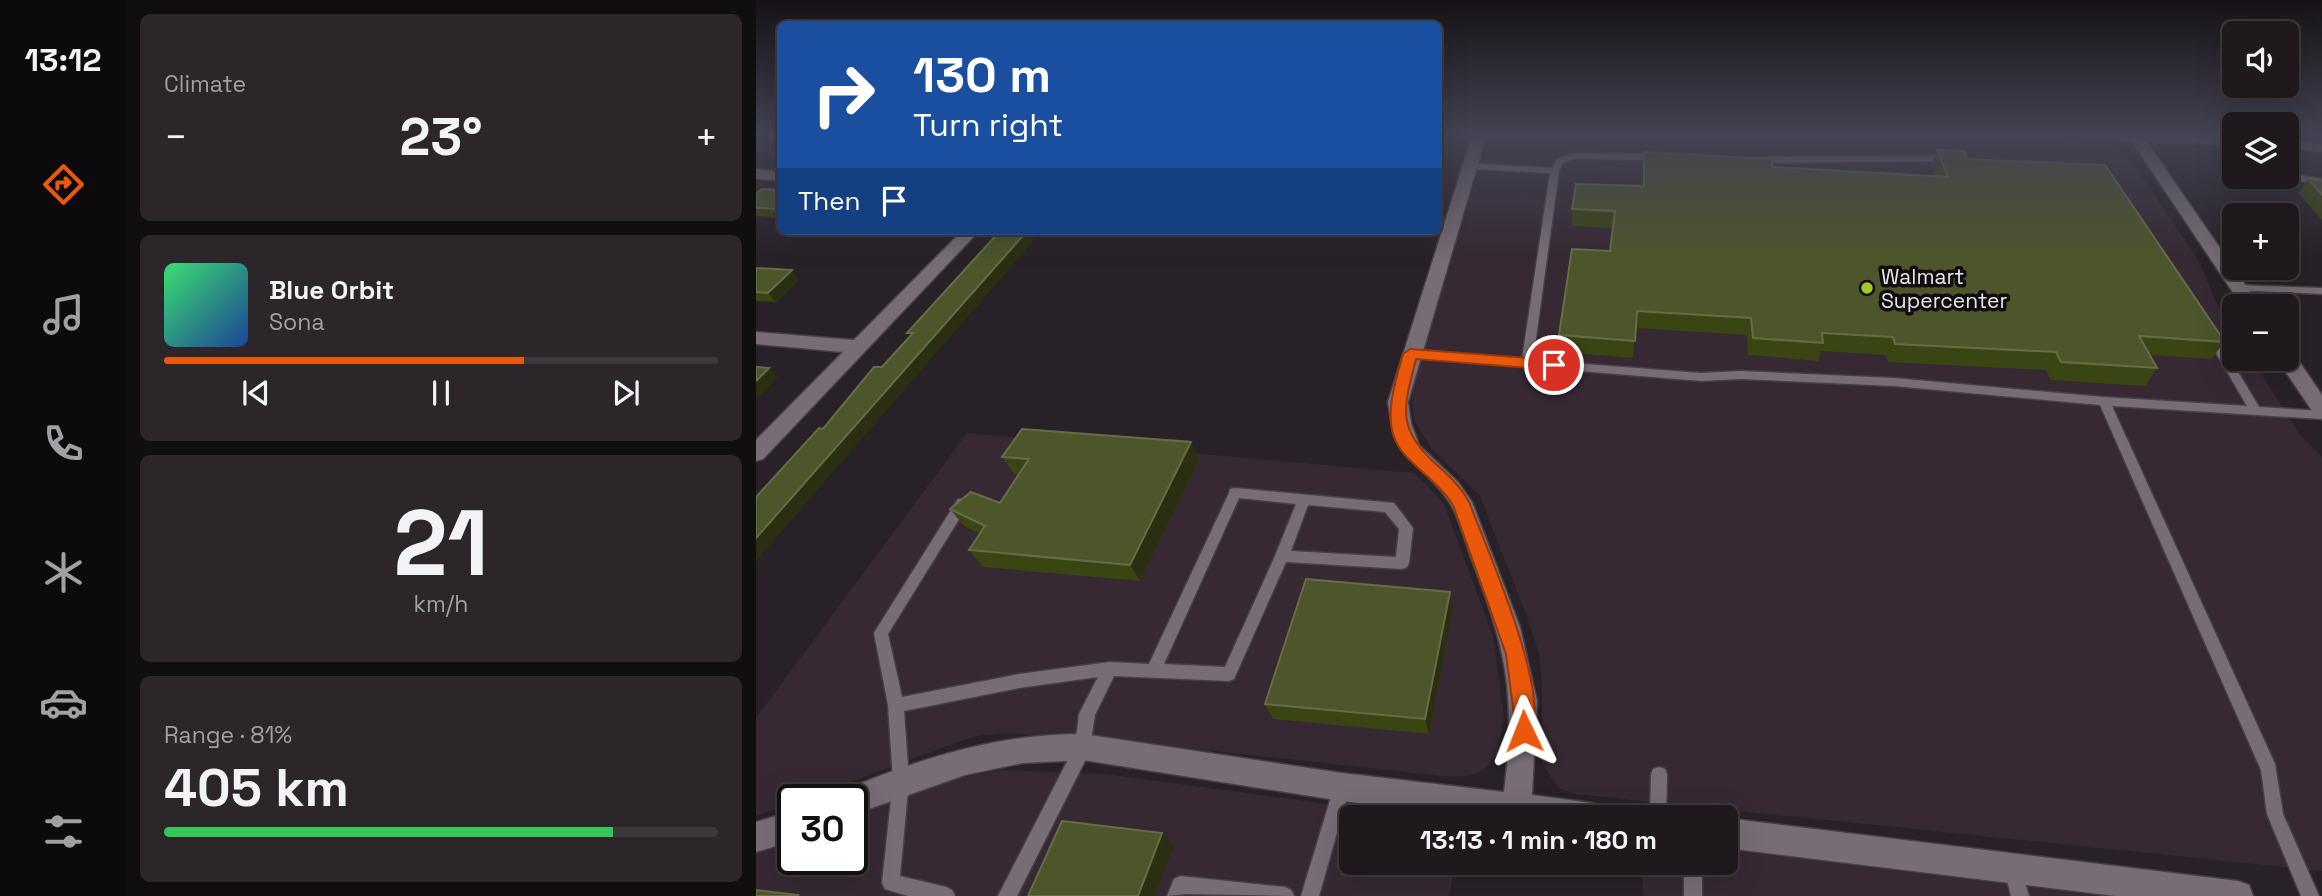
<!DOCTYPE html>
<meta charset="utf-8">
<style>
:root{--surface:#1f191e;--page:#2c262b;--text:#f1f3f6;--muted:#a1a0a4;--line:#3c383c;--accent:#ea580c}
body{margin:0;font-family:"Space Grotesk",sans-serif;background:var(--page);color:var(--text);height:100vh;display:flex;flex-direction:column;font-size:26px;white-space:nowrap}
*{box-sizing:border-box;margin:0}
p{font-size:23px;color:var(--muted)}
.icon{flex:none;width:38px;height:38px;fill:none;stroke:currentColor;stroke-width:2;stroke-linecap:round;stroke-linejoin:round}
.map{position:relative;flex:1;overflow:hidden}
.sheet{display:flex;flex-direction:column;gap:14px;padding:14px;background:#110e10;width:630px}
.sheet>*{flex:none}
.hud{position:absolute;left:21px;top:21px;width:665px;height:214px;border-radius:10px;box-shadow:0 7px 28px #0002,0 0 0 2px var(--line);background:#1a4fa0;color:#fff;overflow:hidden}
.buttons{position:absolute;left:1466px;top:21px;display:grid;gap:14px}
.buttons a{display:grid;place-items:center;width:77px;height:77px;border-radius:10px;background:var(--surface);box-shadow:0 7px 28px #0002,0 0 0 2px var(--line);font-size:35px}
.speed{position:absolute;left:21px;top:784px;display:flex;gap:14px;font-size:35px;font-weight:700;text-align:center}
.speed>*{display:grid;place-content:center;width:91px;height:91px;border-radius:50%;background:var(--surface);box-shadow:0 7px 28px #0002,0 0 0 2px var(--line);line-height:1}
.speed .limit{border:4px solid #111;border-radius:10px;background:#fff;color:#111}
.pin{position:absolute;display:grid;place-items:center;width:60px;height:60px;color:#fff;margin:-30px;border:4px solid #fff;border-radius:50%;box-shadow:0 2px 7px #0007}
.me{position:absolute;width:77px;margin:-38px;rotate:358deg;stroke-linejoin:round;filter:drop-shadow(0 0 5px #0008)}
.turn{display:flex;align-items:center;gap:24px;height:147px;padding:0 21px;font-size:32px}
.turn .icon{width:91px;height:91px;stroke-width:2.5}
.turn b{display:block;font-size:49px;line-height:60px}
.then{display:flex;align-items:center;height:66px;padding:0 21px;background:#0003;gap:14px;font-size:26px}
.big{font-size:52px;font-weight:700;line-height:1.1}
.sheet .tile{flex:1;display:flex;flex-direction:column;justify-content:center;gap:10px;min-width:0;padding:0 24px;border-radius:10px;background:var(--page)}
.sheet .dial{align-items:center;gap:0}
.dial b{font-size:91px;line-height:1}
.song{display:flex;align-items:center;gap:21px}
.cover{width:84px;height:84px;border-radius:10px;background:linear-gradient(135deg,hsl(140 70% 55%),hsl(220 70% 35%))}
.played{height:7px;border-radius:4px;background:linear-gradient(90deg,var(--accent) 65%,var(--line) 65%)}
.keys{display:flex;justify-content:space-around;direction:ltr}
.heat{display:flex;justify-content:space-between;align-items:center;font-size:38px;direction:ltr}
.charge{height:10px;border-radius:5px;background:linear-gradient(90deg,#34c759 81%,var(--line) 0)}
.trip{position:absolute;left:583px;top:805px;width:399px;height:70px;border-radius:10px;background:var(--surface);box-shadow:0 7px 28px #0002,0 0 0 2px var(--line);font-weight:700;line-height:70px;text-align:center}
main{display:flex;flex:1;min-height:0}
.tabs{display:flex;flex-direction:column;width:126px;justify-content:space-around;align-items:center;background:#0c0a0c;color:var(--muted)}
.tabs .icon{width:49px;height:49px}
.tabs .active{color:var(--accent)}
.tabs b{font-size:32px;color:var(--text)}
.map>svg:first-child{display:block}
.built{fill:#362934}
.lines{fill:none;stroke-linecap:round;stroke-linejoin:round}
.lane-casing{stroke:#463f45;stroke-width:3}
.street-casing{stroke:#463f45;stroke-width:3}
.secondary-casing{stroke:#463f45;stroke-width:3}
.lane{fill:#786d76;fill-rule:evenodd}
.street{fill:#786d76;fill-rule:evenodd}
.secondary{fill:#786d76;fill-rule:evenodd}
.wall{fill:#394512}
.shaded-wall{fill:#2a2f11}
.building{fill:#4c562a;stroke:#656d48;stroke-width:2}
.route{fill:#ea580c;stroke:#983908;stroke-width:2}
.poi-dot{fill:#a1c92a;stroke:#100c0f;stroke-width:2.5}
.labels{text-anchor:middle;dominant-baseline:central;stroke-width:7;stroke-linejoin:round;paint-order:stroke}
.poi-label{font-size:21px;fill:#ece6eb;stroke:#100c0f;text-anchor:start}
</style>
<main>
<nav class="tabs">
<b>13:12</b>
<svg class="icon active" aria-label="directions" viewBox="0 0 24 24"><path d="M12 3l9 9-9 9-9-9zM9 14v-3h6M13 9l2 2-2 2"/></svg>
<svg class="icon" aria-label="music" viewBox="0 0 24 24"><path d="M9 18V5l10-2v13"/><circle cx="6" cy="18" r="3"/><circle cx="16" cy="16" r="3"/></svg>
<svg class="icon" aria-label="phone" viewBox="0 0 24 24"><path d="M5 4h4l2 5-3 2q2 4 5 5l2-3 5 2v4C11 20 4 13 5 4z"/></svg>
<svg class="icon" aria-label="climate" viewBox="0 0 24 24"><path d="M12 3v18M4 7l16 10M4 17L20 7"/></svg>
<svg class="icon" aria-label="car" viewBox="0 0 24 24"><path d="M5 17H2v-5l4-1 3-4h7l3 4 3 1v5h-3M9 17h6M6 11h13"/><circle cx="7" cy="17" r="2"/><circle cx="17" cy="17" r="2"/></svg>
<svg class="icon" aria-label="filters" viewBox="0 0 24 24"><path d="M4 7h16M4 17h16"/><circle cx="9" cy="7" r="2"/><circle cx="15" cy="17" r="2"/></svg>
</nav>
<section class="sheet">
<div class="tile"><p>Climate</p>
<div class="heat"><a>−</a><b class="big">23°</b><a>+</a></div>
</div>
<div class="tile">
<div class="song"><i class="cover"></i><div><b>Blue Orbit</b><p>Sona</p></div></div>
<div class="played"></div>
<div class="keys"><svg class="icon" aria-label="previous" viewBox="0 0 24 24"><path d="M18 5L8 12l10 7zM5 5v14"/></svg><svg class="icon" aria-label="pause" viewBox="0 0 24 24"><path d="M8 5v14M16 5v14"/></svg><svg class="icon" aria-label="next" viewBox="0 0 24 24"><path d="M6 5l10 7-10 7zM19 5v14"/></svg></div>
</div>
<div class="tile dial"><b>21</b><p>km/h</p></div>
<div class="tile"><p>Range · 81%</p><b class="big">405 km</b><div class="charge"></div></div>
</section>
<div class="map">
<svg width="1566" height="896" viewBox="0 0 1566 896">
<rect width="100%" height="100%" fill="#292128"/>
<!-- built -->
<g class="built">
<path d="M738,133H1187L1339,141L1367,149L1443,261L1460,302L1479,332V359H1496L1544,435L1566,457V871L819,794L802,788L786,763V684L783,654L772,619L724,496L676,449L658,420L656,403L657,376L715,190Z"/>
<path d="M211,433L659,473L688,504L737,636L748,717L741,754L728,769L717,775L697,777L375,742L249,733L221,736L202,742L46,800H37V803L0,816V718Z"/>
<path d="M246,770L348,774L669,817H595V863H699L693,896H0V854L37,840V859H96V816L181,782Z"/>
<path d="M970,850L1346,896H886L888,863H970Z"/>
</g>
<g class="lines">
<!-- lane casing -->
<g class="lane-casing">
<g id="lane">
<path d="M817,153L904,154L908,157L904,160L818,159L807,163L803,171L777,360L945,373L985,371L1138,378L1348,397L1491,406L1450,336L1455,332L1459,333L1503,407L1566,411V419L1356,406L1519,764L1527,814L1563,896H1545L1511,814L1505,770L1344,405L1138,386L985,379L945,381L651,357L649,354L651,351L655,350L766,359L794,173L713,169L709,166L713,163L796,168L801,159Z"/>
<path d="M1194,156L1197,157V161L999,163L995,160L999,157Z"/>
<path d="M1531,173L1566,179V185L1528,178L1531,177Z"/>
<path d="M1482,285L1566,288V294L1478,290V286Z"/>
<path d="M479,488L638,503L657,528L653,563L651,567L646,569L530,562L478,679L473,681L358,676L339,715L333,753L261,896H242L319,746L323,714L342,677L263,688L148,711L153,780L144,876L190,887L196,890L199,896H152L129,889L126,883L137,780L132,705L118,633L202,499H212L213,503L132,634L146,697L263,674L354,662L393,664L473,493L474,489ZM483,498L540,504L519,556L469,667L408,664ZM552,505L629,512L643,529L640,557L535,551Z"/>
<path d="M903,767L909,769L911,775L910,817H894L895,775L897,769Z"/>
<path d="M586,779L592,781L594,787L563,896H545L578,787L580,781Z"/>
<path d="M1257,860L1263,863L1273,896H1255L1248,869L1251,863Z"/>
<rect x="928" y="863" width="18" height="33"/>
<path d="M424,876L529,887L535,890L538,896L430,894L411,896L418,879Z"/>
</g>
</g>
<!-- street casing -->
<g class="street-casing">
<g id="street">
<path d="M717,133H731L652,402L655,423L663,445L702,482L716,502L764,627L781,701L776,795L836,803L846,807L850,817H719L586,801L327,760L267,763L209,775L96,815V800H82L86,791C165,758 241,734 327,734L586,773L748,792C760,697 751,652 717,563C710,544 704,520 694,503C664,458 640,467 632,402Z"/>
<path d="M0,169L24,172V180L0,179Z"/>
<path d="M206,231H223L7,459L0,461V440L87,352L0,344V332L98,340Z"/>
<path d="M37,811V841L0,852V822Z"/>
<path d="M970,818L1482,881L1493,885L1497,896H1359L970,848Z"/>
</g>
</g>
<!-- secondary casing -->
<g class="secondary-casing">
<g id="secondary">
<path d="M1322,133L1479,137V145L1390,141L1504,306H1486L1375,140L1329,137Z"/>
<path d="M1531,141L1566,143V151L1531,149Z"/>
<path d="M1531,353L1538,354L1566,395V417L1559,415L1521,359H1531Z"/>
</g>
</g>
<!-- lane -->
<use href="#lane" class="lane"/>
<!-- street -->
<use href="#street" class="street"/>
<!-- secondary -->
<use href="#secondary" class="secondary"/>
</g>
<!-- wall -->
<g class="wall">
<path d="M1181,150L1211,159L1469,342L1455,359L1394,355L1401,368L1389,386L1295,380L1290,370L1132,362L1130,355L1065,351L1062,361L992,355L991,335L879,328L877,358L803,352V335L854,251L857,228L816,226V209L886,186L888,152L1016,167L1179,177L1175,166Z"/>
<path d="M1552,179L1566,180V220L1542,193Z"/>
<path d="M24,190V218L0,216V193Z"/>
<path d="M0,268L43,279L20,302L0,301Z"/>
<path d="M246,457L443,460L384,581L227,567L213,550L224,534L208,526L194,509L244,503L263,475L258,474Z"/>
<path d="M697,608L673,734L517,719L509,704Z"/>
</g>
<!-- shaded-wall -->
<g class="shaded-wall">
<path d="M692,133H696L697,139L682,182V160Z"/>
<path d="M151,231H170L155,237Z"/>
<path d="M271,231H286L0,561V538Z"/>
<path d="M36,270L43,279L20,302L12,293Z"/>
<path d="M13,368L22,377L3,397L0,394V381Z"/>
<path d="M435,442L443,460L384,581L374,565Z"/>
<path d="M694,592L697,608L673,734L669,719Z"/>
<path d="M406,833L418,845L399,896H382Z"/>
</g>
<!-- building -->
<g class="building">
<path d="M682,133H692L682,160Z"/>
<path d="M1181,150L1208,151L1211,159L1349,165L1469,342L1383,336L1401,368L1305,362L1300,352L1139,344L1137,337L1066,333L1067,343L997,338L995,318L881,311L879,341L803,335L816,249L854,251L859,211L816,209L820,184L888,186V152L1015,159L1016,167L1192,177Z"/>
<path d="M1552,179L1566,180V195Z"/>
<path d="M6,189L24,190V209L0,208V193Z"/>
<path d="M244,231H271L0,538V497L63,428L67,429L118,367H126L157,333H151Z"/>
<path d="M0,268L36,270L12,293L0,292Z"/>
<path d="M0,367L13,368L0,381Z"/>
<path d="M266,429L435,442L374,565L213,550L229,526L194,509L215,492L244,503L273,459L246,457Z"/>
<path d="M550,579L694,592L669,719L509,704Z"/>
<path d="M306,821L406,833L382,896H272Z"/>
<path d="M0,890L42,895L41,896H0Z"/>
</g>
<!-- sky -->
<linearGradient id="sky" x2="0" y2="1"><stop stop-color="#171216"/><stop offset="0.52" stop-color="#434353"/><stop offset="1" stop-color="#434353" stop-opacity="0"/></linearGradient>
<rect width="1566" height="258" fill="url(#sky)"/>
<!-- route -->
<path class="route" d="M654,349L798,360L805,365L798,370L660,359C647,410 640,428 682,466C694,477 705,487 713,502C732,552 795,692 775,738L768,741L761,738L750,654L697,505C684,484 664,472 648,454C623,426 639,384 647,354Z"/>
<!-- markers -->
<circle class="poi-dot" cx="1111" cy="288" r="7"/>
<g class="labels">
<!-- poi labels -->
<g class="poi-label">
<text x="1125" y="276">Walmart<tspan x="1125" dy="24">Supercenter</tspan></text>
</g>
</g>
</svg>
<div class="buttons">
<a><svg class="icon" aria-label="sound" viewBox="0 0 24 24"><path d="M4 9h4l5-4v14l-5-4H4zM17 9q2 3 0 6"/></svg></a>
<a><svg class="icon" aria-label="layers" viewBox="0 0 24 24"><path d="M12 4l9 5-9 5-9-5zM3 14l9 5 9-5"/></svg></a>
<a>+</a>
<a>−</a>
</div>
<div class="speed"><div class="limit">30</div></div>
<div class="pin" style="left:798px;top:365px;background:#d93025"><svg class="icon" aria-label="arrive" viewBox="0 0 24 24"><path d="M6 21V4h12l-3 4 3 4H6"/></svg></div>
<svg class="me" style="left:768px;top:731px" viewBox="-20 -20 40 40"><path d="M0-17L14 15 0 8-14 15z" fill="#ea580c" stroke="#fff" stroke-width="4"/></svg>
<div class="trip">13:13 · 1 min · 180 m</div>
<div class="hud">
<div class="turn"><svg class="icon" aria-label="right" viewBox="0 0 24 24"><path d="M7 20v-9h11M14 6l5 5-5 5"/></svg><div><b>130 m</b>Turn right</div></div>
<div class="then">Then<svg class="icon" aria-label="arrive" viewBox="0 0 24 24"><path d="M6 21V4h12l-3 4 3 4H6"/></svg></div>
</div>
</div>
</main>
